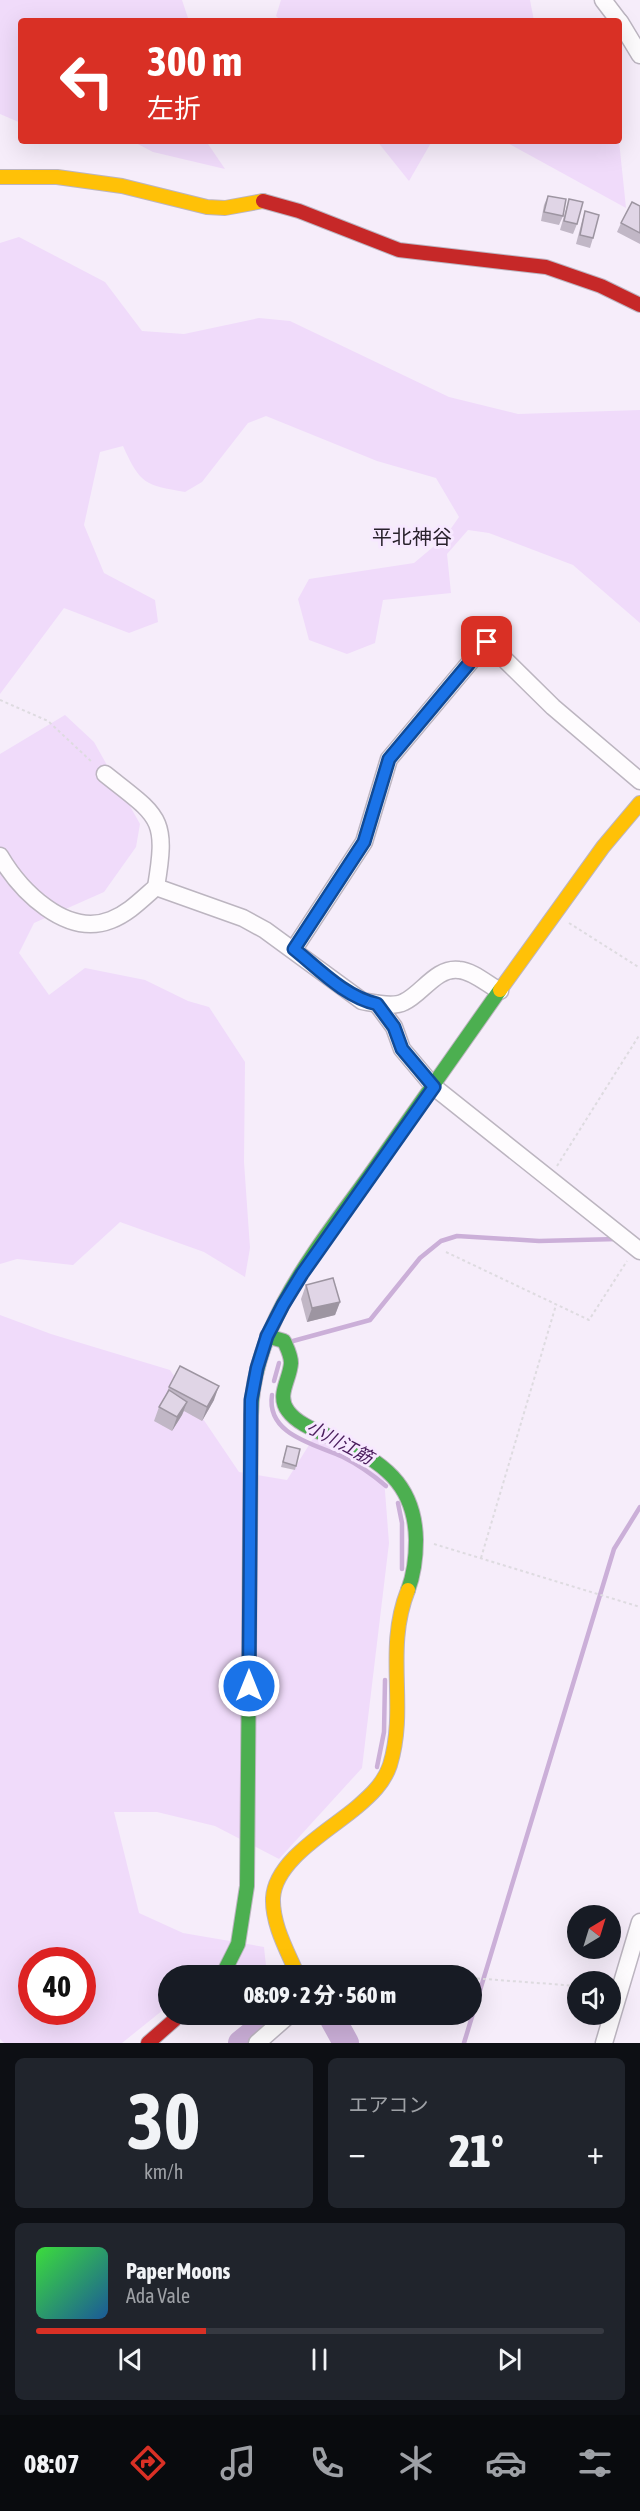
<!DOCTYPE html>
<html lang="ja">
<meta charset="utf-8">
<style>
:root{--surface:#171b24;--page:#20242c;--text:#f1f3f6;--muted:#9ea1a6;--line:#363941;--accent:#d93025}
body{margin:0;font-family:"Asap Condensed","Noto Sans JP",sans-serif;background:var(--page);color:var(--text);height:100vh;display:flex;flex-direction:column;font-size:22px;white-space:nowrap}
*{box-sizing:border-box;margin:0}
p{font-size:20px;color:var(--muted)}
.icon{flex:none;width:33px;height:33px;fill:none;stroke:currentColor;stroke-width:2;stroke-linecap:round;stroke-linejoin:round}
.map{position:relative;height:2043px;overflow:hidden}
.side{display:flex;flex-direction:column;gap:15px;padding:15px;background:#0d0f14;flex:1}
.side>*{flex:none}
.guide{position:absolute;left:18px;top:18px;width:604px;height:126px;border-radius:6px;box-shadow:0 6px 24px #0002;background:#d93025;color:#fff;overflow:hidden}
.needle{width:39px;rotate:38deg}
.buttons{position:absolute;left:567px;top:1905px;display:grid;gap:12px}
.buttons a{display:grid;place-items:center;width:54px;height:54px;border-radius:50%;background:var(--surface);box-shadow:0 6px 24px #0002;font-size:30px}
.speed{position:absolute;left:18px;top:1947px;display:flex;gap:12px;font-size:30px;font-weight:700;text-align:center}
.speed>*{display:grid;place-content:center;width:78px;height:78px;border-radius:50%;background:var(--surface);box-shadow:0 6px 24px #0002;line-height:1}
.speed .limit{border:9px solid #d22;background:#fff;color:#111}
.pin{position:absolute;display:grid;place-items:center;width:51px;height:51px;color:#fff;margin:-26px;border-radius:12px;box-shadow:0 3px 9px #0006}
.me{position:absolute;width:66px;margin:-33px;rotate:0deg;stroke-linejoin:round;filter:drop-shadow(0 0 4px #0008)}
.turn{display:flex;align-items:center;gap:21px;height:126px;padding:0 30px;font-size:27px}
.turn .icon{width:78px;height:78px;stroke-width:2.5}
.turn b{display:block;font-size:42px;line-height:51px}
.big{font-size:45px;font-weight:800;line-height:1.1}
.side .widget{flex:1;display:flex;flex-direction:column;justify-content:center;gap:9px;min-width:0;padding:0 21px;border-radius:9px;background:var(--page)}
.side .dial{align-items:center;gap:0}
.dial b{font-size:78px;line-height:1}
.song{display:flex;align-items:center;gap:18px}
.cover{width:72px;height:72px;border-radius:9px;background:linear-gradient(135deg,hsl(120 70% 55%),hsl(210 70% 35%))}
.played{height:6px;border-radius:3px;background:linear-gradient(90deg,var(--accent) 30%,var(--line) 30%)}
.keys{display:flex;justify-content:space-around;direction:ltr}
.heat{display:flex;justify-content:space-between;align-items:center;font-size:33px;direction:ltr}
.side .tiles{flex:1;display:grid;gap:15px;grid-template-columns:1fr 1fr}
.widget:last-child{grid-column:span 2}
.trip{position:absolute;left:158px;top:1965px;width:324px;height:60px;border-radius:30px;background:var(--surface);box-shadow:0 6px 24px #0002;font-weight:800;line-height:60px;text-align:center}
.tabs{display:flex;height:96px;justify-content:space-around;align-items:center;background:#090b0e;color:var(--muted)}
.tabs .icon{width:42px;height:42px}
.tabs .on{color:var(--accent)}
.tabs b{font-size:27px;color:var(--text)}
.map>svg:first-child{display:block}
.green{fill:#f0dbfa;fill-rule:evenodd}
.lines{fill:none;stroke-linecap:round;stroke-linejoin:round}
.stream{stroke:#cbafd8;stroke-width:4.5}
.river{stroke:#cbafd8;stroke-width:26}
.street-casing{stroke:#bcb5c0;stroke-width:19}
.fast-casing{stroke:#bcb5c0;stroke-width:16}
.slow-casing{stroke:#bcb5c0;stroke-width:16}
.jam-casing{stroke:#bcb5c0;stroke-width:16}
.path{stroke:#dedbe0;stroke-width:2;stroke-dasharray:3 3;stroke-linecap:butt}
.street{stroke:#fefcfe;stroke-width:16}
.fast{stroke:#4caf50;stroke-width:14}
.slow{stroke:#ffc107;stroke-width:14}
.jam{stroke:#c62828;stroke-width:14}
.wall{fill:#c1b7c6}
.shaded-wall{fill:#9d95a1}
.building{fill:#e0d5e6;stroke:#9d95a1;stroke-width:1.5}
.route-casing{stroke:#114b97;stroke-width:15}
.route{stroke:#1a73e8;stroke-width:10}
.labels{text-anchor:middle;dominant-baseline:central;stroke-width:6;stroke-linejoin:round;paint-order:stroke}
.water-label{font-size:18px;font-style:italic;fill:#491c5c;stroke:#f7e8ff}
.quarter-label{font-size:20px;fill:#29222c;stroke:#f7e8ff}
</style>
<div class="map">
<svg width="640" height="2043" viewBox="0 0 640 2043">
<rect width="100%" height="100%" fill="#f6edfa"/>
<!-- green -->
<g class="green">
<path d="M0,0H182L189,21H21V123L0,114Z"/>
<path d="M281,0H530L534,21H281L276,16Z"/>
<path d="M132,141H206L225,169L153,152Z"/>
<path d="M377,141H432L409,181Z"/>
<path d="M504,141H619L626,208Z"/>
<path d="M19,237L105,282L142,331L184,334L259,318L290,321L449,397L518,414L640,410V623L573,565L489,533L468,530L447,554L451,593L383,600L375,643L347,654L309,640L298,599L309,579L414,563L445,537L459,517L436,478L377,461L266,416L248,423L202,482L185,492C145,485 140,484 123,446L100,452L84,525L104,573L155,600L158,622L129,633L64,608L0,694V243Z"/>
<path d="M65,715L94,742L140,824L136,847L104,892L34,923L19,953L49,995L85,968L145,980L188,1001L209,1007L245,1062L244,1162L250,1248L245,1277L204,1252L120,1222L73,1265L17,1259L0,1264V754Z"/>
<path d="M0,1315L51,1334L170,1370L239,1472L287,1480L314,1437L384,1478L389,1543L362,1768L279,1859L215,1826L157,1812H114L139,1913L183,1933L264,1947L267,1975L168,1976V2006L122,2043H4L0,2039ZM32,1960H82V2012H32Z"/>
</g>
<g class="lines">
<!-- stream -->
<g class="stream">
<path d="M293,1341L370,1320L420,1258L441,1241L457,1236L539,1241L617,1239"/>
<path d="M274,1381L279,1363"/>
<path d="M272,1395C266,1435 315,1444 343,1457C359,1465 373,1475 386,1486"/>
<path d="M398,1503L402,1523V1569"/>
<path d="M377,1767L384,1732L385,1680"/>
<path d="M464,2043L614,1549L640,1507"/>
</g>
<!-- river -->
<g class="river">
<path d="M330,2014L346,2043"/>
<path d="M241,2043L277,2014"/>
</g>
<!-- street casing -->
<g class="street-casing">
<g id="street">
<path d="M603,0L619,21"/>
<path d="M620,22L640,55"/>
<path d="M105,774C159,817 168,816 156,887L243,918L265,930L362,1001C374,1003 393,1008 404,1002C422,994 436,967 459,970C473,971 487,984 500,991"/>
<path d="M0,856C20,890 66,938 111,920C129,913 142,899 156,887"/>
<path d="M294,949L364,842L389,759L487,642L553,707L640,781"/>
<path d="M377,1004L394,1027L402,1049L434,1087L640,1251"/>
<path d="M257,2043L290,2014"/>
<path d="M604,2043L640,1922"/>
</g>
</g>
<!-- fast casing -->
<g class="fast-casing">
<g id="fast">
<path d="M267,1336L284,1341C287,1348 291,1355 291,1363C290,1380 276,1395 288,1411C298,1425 320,1432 335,1439C382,1462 415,1483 416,1540C416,1557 414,1574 408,1590"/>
<path d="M251,1416C252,1320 327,1237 379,1162C419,1105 460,1047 500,990"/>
<path d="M222,1976L238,1944L247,1886L249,1655"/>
</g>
</g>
<!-- slow casing -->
<g class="slow-casing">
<g id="slow">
<path d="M0,177H57L122,186L207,207L225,208L263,201"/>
<path d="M500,990L603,847L640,803"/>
<path d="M249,1655L251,1416"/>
<path d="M298,1976C288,1952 272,1925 273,1898C275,1860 330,1830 357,1807C371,1795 384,1783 390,1765C408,1706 384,1650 408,1590"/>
</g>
</g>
<!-- jam casing -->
<g class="jam-casing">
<g id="jam">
<path d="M263,201L299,211L399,250L546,267L601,286L640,305"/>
<path d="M148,2043L181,2014"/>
</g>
</g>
<!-- path -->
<g class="path">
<path d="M0,700L48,721L93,763"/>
<path d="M569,923L640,968"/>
<path d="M557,1166L640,1034"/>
<path d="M446,1252L589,1320L627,1261"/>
<path d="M434,1544L640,1607"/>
<path d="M481,1558L556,1305"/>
<path d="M315,1970L332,1967L436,1976"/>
<path d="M471,1978L578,1986"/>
</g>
<!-- street -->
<use href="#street" class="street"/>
<!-- fast -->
<use href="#fast" class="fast"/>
<!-- slow -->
<use href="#slow" class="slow"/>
<!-- jam -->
<use href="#jam" class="jam"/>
</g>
<!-- wall -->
<g class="wall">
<path d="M548,196L563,216L559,225L541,221L544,205Z"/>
<path d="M569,199L577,224L573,234L560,230Z"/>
<path d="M640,206V244L617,232L621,223Z"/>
<path d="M585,211L593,238L590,248L576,244L582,221Z"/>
<path d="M306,1285L340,1302L335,1315L307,1322L301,1299Z"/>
<path d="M169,1387L214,1400L202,1421L184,1411L182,1415L172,1431L154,1421L159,1407L165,1397Z"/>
<path d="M287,1446L296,1466L295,1470L281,1467Z"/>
</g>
<!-- shaded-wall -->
<g class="shaded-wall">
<path d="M340,1302L335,1315L307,1322L312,1308Z"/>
<path d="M219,1386L214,1400L202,1421L207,1407Z"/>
<path d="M187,1402L182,1415L172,1431L177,1417Z"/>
</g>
<!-- building -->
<g class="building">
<path d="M548,196L566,199L563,216L544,212Z"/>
<path d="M569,199L583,202L577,224L564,221Z"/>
<path d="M632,202L640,206V233L621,223Z"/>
<path d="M585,211L599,215L593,238L580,235Z"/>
<path d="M333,1278L340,1302L312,1308L306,1285Z"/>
<path d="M180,1366L219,1386L207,1407L169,1387Z"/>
<path d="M169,1390L187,1402L177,1417L159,1407Z"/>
<path d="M287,1446L300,1449L296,1466L283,1462Z"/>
</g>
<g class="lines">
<!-- route casing -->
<g class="route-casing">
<path id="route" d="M249,1686L251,1400L257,1368L267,1336L283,1305L302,1274L434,1087L402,1049L394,1027L377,1004C345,997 319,969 294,949L364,842L389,759L487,642"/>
</g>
<!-- route -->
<use href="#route" class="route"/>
</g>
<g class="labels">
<!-- water labels -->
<g class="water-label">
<text transform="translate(340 1442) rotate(28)">小川江筋</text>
</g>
<!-- quarter labels -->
<g class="quarter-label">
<text x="412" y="536">平北神谷</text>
</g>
</g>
</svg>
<div class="buttons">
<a><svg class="needle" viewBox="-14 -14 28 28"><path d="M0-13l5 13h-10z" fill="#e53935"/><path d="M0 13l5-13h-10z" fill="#9ea1a6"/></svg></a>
<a><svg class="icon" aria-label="sound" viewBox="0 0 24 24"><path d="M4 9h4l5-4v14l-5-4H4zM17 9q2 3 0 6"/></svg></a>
</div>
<div class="speed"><div class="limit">40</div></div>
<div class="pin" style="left:487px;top:642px;background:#d93025"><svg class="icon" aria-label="arrive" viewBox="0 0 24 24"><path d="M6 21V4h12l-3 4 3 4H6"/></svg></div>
<svg class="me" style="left:249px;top:1686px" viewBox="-20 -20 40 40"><circle r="17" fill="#1a73e8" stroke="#fff" stroke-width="3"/><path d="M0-11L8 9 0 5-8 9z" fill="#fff"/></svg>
<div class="trip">08:09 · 2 分 · 560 m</div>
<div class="guide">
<div class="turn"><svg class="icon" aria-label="left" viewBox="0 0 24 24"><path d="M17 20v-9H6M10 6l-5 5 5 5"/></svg><div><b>300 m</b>左折</div></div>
</div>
</div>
<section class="side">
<div class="tiles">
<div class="widget dial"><b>30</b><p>km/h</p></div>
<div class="widget"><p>エアコン</p>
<div class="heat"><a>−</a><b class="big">21°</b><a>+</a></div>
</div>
<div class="widget">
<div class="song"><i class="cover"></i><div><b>Paper Moons</b><p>Ada Vale</p></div></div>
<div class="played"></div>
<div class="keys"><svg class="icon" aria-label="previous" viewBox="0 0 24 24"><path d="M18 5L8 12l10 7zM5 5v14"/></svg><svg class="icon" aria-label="pause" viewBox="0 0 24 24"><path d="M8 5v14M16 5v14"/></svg><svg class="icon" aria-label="next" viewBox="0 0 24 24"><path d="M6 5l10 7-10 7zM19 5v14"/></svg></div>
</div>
</div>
</section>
<nav class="tabs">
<b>08:07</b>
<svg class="icon on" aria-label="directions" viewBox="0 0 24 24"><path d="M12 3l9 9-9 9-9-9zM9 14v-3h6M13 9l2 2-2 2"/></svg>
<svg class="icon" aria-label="music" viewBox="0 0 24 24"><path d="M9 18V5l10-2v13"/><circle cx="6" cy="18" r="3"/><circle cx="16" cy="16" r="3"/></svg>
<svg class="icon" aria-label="phone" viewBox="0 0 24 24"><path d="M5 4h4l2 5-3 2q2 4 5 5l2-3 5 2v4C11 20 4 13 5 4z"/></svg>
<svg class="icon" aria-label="climate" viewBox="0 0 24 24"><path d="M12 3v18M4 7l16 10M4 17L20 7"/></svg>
<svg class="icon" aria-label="car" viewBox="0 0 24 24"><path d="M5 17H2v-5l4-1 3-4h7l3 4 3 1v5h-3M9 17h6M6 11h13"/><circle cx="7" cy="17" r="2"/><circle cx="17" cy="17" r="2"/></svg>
<svg class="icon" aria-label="filters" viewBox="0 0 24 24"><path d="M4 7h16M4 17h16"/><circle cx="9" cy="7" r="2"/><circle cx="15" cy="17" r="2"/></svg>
</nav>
